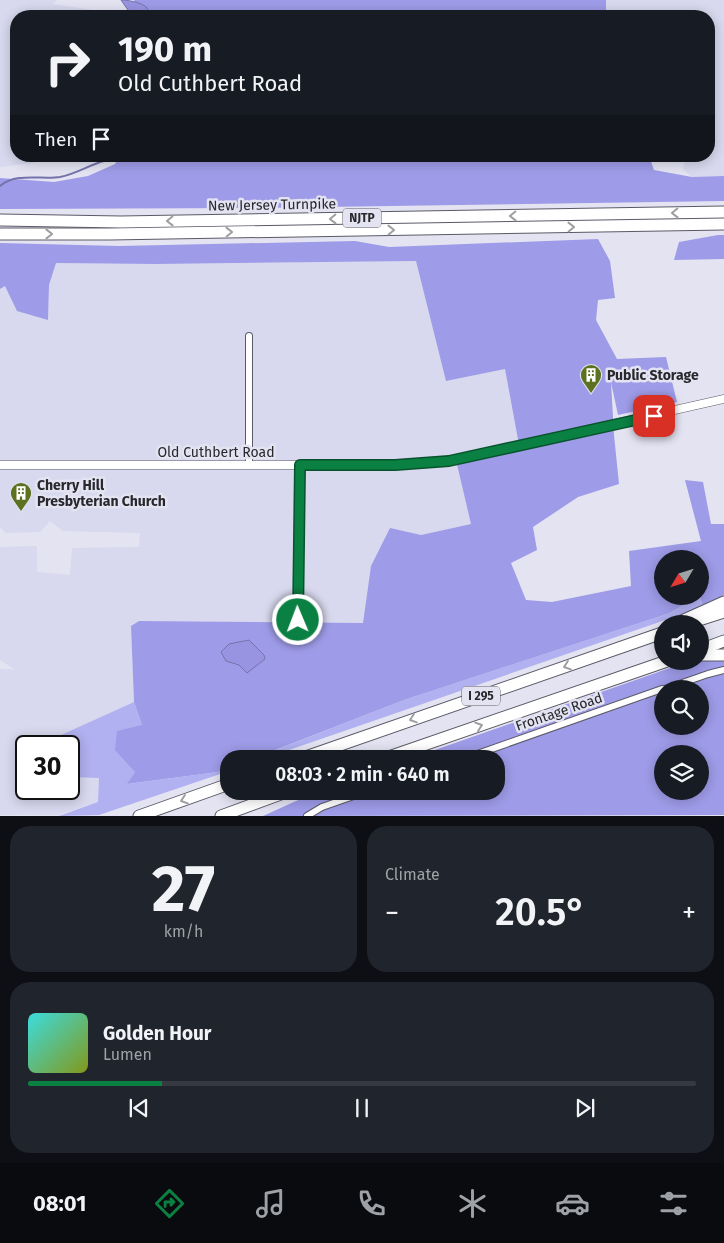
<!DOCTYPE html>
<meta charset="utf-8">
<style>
:root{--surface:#171b24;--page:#20242c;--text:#f1f3f6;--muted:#9ea1a6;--line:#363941;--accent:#0b8043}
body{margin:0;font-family:"Fira Sans",sans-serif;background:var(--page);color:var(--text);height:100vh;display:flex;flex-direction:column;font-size:19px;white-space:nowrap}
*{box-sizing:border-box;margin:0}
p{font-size:16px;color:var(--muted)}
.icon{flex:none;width:28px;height:28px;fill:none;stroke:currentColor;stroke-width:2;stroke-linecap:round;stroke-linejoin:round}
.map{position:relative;height:816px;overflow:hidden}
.details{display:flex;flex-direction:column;gap:10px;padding:10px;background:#0d0f14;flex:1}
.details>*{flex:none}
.banner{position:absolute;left:10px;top:10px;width:705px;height:152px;border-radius:20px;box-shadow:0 2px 12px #0003;background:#171b24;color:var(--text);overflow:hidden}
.needle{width:32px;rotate:232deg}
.buttons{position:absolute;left:654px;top:550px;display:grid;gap:10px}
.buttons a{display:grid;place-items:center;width:55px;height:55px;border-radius:50%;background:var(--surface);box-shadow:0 2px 12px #0003;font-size:25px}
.speed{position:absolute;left:15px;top:735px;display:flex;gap:10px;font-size:25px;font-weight:700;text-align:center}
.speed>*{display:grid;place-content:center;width:65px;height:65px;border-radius:50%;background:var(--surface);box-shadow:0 2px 12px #0003;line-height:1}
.speed .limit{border:2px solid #111;border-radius:8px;background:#fff;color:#111}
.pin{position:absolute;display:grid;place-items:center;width:42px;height:42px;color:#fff;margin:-21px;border-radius:10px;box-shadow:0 2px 8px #0006}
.me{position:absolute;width:55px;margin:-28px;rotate:359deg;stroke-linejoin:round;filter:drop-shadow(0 0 4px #0008)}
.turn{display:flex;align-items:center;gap:18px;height:105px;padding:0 25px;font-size:22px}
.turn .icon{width:65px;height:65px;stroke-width:2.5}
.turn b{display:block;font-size:35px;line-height:42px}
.then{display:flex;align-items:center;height:48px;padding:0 25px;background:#0003;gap:10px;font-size:19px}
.big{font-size:38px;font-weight:600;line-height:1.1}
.details .widget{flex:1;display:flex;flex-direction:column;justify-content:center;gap:8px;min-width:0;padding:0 18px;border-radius:20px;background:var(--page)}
.details .dial{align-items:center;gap:0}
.dial b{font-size:65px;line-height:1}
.song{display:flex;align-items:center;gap:15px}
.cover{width:60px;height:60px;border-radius:8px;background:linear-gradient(135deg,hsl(180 70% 55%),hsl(70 70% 35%))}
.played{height:5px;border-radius:2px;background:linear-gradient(90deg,var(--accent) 20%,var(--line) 20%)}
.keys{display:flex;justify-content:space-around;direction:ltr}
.heat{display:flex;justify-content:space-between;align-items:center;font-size:28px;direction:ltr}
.details .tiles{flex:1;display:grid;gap:10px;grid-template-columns:1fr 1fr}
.widget:last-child{grid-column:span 2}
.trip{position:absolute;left:220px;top:750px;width:285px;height:50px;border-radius:20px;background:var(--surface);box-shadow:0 2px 12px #0003;font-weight:600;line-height:50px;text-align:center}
.tab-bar{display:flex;height:80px;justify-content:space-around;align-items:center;background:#090b0e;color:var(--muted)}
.tab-bar .icon{width:35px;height:35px}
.tab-bar .current{color:var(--accent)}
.tab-bar b{font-size:22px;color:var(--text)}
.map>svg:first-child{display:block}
.built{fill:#d8d8ee}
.green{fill:#b1b0f0}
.forest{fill:#9e9be8;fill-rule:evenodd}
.water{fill:#9894e1;stroke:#7673ab}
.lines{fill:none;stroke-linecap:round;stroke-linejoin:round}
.stream{stroke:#7673ab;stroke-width:2}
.minor-casing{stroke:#5a5a67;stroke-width:8}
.tertiary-casing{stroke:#5a5a67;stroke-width:9}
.motorway-casing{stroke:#5a5a67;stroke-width:13}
.minor{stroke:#fff;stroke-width:6}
.tertiary{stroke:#fff;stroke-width:8}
.motorway{stroke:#fff;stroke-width:11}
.oneway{stroke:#9e9ea0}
.route-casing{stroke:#07532c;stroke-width:12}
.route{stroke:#0b8043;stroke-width:9}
.labels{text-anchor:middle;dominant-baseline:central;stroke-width:5;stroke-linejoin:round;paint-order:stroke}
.shield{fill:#e3e3f2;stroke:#5f5f67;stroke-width:1}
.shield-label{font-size:12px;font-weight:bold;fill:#27272c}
.street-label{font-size:14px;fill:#27272c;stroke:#e3e3f2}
.poi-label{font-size:14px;font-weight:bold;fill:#27272c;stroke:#e3e3f2;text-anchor:start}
</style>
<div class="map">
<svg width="724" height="816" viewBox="0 0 724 816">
<rect width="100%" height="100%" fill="#e3e3f2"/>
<!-- built -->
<g class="built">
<path d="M0,0H57L52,4L114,13V16H16V156H86L0,167Z"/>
<path d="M606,0H724V176L692,177L683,169L686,156H709V16H606Z"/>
<path d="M416,261L446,381L505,369L519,446L471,524L421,535L371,566L363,623L139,621L131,626L134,702L62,735L61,746H26V789H69V777L99,778L98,802L59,815H0V669H14L0,660V547L37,546V572L70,575L72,548L139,547L140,533L63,531L50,521L40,532L6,533L0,527V289L5,286L48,320L49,285L56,263L155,264Z"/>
</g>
<!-- green -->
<g class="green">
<path d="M698,596H700L703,607L263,759H253L404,700L670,613Z"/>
<path d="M134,702L142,725L135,772L128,784L218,772L229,768V771L99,815L59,816L98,802L99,778L69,777V746H61V735Z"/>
</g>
<!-- forest -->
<g class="forest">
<path d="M134,0H606V16H142Z"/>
<path d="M119,156H649L654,170L692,177L724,176V201L251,208L0,209V178L54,182L88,176L115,164Z"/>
<path d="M718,235H724V259L674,260L679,242Z"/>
<path d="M598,239L610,261L615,298L598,300L596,320L617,359L666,357L677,402L618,415L611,382L614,435L619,484L578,497L533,527L537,550L511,563L526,600L552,602L631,586L629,551L701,541L685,480L703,482L711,524H724V595L703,607L700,596V559H662V596H698L670,613L404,700L252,759H229V768L218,772L127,784L135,772L115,750L117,731L142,725L134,702L131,626L139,621L363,623L371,566L390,528L421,535L471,524L456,460L519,445L505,369L446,381L416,261L155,264L56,263L49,285L48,320L17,311L5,286L0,289V243L119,246L355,241L389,247Z"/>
<path d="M724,651V815L263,816L318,791H496V759H409L690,661H700V658ZM662,689H700V726H662ZM662,754H700V791H662Z"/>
</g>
<!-- water -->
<g class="water">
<path d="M121,0C127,0 142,2 147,8C147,8 150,15 150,16H130V13Z"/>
<path d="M249,640L264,655L265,659L247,673L239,665L226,661L221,652L229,644Z"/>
</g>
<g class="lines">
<!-- stream -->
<path class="stream" d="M0,186C17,172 41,180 60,177C76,174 89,165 104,161C112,158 120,159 127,156"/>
<!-- minor casing -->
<g class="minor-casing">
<g id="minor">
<path d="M249,465V336"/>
<path d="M298,620L300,465"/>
<path d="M665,689L708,674L724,670"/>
<path d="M463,759L662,689"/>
<path d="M307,816L322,807L368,791"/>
</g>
</g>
<!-- tertiary casing -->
<g class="tertiary-casing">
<path id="tertiary" d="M0,465H395L449,461L724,399"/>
</g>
<!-- motorway casing -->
<g class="motorway-casing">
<g id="motorway">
<path d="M0,220L121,222L724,212"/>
<path d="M0,234H110L724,224"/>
<path d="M702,619L724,612"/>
<path d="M675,624L724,602"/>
<path d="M700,650L724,641"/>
<path d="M700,655H724"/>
<path d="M300,759L662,633"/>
<path d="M383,759L667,661"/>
<path d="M139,816L229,784"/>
<path d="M221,816L289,791"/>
</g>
</g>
<!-- minor -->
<use href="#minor" class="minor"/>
<!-- tertiary -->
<use href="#tertiary" class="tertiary"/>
<!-- motorway -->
<use href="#motorway" class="motorway"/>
</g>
<!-- one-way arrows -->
<defs><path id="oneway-chevron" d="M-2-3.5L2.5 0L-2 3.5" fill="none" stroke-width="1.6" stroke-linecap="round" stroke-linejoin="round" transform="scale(1.25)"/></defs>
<g class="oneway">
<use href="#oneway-chevron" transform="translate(675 213) rotate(179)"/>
<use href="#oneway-chevron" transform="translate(513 216) rotate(179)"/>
<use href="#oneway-chevron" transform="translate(333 219) rotate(179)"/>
<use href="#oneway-chevron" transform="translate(170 221) rotate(179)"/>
<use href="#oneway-chevron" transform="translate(571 227) rotate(-1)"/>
<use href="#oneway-chevron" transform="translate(391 230) rotate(-1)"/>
<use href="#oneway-chevron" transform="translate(229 232) rotate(-1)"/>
<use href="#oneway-chevron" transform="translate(49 234)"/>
<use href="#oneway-chevron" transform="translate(567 666) rotate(161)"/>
<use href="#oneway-chevron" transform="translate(413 719) rotate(161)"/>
<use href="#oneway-chevron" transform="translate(479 726) rotate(-19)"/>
<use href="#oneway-chevron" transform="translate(184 800) rotate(161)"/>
</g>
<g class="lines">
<!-- route casing -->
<g class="route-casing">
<path id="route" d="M298,620L300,465H395L449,461L654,416"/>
</g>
<!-- route -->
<use href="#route" class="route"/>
</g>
<!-- icons -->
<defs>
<g id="building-pin" transform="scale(1.125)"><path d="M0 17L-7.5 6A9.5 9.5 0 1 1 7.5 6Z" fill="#5d7221" stroke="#e3e3f2"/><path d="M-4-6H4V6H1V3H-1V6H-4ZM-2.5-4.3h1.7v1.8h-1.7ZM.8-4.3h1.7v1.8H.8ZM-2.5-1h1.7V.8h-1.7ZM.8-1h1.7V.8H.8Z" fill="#fff"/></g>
</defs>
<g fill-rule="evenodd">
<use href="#building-pin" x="591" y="375"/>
<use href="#building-pin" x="21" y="493"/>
</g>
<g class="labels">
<!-- shield labels -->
<g class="shield">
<rect x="343" y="208.5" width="38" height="19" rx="4"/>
<rect x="462" y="686.5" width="38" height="19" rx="4"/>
</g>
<g class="shield-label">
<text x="362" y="218">NJTP</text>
<text x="481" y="696">I 295</text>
</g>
<!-- street labels -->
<g class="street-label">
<text transform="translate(272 205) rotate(-1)">New Jersey Turnpike</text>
<text x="216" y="452">Old Cuthbert Road</text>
<text transform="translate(559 712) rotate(-19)">Frontage Road</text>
</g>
<!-- poi labels -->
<g class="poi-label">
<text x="607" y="375">Public Storage</text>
<text x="37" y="485">Cherry Hill<tspan x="37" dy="16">Presbyterian Church</tspan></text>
</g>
</g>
</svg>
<div class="buttons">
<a><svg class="needle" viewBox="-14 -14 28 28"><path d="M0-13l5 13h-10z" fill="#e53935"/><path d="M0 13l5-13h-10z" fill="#9ea1a6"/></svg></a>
<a><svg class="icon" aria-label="sound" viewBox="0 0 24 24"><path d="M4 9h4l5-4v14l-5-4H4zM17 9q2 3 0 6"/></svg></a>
<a><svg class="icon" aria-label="search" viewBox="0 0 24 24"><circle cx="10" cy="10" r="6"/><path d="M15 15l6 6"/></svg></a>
<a><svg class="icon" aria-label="layers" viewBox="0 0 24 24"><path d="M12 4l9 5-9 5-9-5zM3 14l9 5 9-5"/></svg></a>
</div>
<div class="speed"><div class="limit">30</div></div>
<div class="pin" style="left:654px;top:416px;background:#d93025"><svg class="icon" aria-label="arrive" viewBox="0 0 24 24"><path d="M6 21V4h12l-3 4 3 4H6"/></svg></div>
<svg class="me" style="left:298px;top:620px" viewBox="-20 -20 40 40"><circle r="17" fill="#0b8043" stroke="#fff" stroke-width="3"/><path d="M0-11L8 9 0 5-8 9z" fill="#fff"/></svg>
<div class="trip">08:03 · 2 min · 640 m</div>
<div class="banner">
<div class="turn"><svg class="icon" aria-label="right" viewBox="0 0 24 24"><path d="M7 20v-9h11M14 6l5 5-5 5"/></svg><div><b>190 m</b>Old Cuthbert Road</div></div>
<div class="then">Then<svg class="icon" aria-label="arrive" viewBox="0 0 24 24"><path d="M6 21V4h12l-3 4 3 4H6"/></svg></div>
</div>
</div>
<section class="details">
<div class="tiles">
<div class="widget dial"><b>27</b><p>km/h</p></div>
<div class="widget"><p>Climate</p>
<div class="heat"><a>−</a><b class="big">20.5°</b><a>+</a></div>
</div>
<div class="widget">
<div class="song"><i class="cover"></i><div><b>Golden Hour</b><p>Lumen</p></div></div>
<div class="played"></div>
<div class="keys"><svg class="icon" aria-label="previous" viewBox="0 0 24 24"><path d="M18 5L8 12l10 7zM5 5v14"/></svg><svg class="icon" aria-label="pause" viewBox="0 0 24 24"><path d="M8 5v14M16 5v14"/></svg><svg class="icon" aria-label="next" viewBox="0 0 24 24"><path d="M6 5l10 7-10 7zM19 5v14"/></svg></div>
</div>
</div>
</section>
<nav class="tab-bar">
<b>08:01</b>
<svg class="icon current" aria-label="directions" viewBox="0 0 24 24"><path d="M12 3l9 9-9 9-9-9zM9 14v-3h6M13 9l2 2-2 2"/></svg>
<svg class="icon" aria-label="music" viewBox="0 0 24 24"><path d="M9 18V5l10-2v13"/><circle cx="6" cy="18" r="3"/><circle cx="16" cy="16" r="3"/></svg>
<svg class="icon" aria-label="phone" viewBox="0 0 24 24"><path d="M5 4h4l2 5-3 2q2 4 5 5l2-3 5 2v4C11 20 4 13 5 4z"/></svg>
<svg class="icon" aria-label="climate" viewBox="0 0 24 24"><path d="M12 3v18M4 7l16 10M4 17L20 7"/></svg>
<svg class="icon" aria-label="car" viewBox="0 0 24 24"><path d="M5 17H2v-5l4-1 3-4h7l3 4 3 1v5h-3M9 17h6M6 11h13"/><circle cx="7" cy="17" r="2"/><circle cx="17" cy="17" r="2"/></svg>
<svg class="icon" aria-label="filters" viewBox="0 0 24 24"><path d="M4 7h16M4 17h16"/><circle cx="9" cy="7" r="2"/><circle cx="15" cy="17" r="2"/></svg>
</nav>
